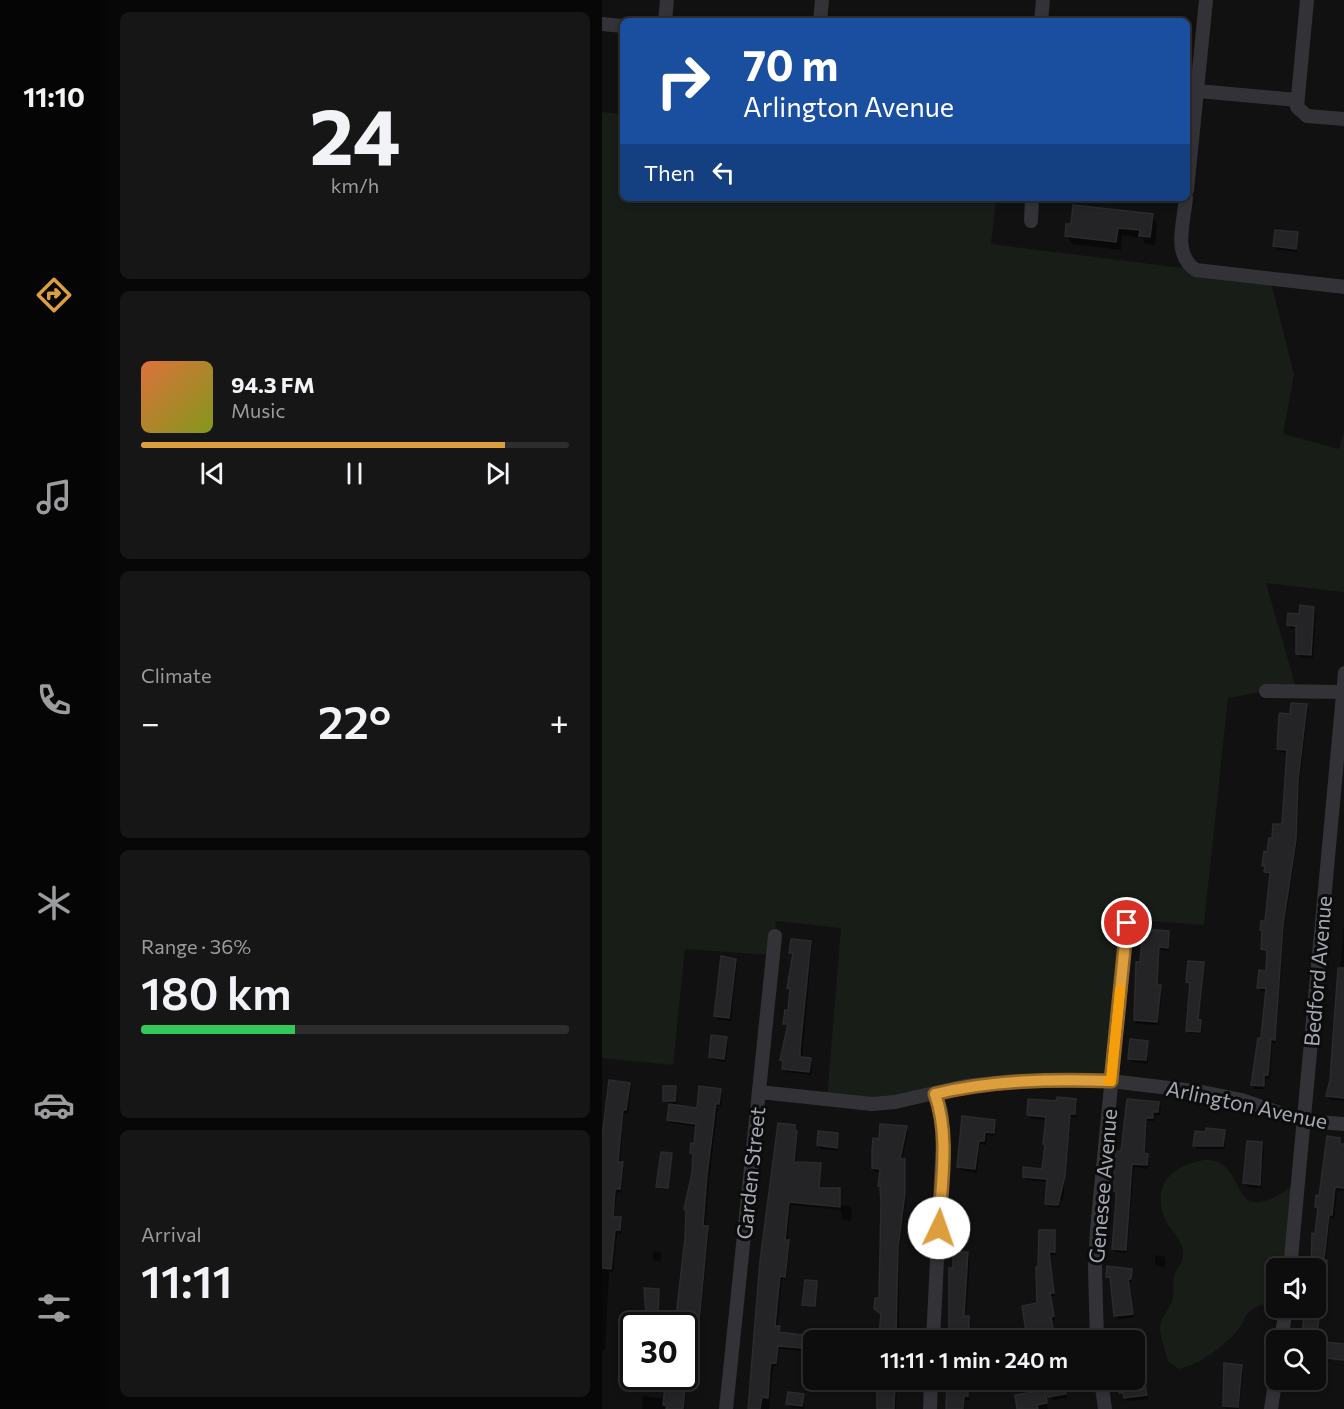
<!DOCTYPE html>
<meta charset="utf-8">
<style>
:root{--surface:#0d0d0e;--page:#161617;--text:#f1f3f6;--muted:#9a9c9e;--line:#2d2d2e;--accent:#dd9f3e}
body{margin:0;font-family:Commissioner,sans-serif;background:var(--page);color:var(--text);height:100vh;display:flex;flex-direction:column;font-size:22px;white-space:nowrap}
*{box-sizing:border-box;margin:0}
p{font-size:20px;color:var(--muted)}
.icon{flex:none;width:33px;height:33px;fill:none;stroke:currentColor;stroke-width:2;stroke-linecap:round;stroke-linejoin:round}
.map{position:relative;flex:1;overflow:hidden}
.panel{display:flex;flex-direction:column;gap:12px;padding:12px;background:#070708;width:494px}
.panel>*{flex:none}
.banner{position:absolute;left:18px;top:18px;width:570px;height:183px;border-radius:9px;box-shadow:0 3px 9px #0003,0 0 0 2px var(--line);background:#1a4fa0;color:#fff;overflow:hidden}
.controls{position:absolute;left:664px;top:1258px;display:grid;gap:12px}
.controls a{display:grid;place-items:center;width:60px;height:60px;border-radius:9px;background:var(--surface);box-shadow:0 3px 9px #0003,0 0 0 2px var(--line);font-size:30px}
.speed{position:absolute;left:18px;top:1312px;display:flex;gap:12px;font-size:30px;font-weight:700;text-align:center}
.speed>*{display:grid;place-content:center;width:78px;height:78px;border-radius:50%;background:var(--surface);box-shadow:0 3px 9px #0003,0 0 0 2px var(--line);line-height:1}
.speed .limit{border:3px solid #111;border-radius:9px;background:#fff;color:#111}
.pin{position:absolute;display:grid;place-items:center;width:51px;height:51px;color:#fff;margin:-26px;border:3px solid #fff;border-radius:50%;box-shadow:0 2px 6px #0007}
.me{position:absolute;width:66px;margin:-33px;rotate:3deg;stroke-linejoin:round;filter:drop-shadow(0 0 4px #0008)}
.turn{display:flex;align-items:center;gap:21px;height:126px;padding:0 24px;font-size:27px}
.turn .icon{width:78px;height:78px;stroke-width:2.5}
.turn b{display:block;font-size:42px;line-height:51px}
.then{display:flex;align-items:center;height:57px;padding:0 24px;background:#0003;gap:12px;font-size:22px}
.big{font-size:45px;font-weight:600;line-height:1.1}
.panel .tile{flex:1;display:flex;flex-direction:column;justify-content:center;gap:9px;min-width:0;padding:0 21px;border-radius:9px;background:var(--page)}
.panel .dial{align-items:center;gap:0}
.dial b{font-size:78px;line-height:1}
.song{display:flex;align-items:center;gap:18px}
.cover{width:72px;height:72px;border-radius:9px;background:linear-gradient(135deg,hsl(20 70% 55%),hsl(70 70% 35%))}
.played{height:6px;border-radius:3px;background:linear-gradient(90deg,var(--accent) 85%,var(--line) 85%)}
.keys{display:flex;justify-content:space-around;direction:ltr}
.heat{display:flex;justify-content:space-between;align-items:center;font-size:33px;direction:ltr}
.charge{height:9px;border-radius:4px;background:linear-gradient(90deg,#34c759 36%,var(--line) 0)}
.trip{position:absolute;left:201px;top:1330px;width:342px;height:60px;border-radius:9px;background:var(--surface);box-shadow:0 3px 9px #0003,0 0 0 2px var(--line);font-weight:600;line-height:60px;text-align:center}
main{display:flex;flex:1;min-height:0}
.tab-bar{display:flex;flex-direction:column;width:108px;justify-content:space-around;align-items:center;background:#050506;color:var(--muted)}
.tab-bar .icon{width:42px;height:42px}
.tab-bar .selected{color:var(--accent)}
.tab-bar b{font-size:27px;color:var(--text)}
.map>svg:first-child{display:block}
.green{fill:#181d18}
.shadow{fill:#0007}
.building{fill:#242426;stroke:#2b2b2e;stroke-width:1.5}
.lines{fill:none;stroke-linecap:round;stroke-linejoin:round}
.street{stroke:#333337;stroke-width:14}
.route-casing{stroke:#906728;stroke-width:15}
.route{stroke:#dd9f3e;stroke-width:10}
.slow{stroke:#f59e0b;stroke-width:10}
.labels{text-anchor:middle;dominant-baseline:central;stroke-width:6;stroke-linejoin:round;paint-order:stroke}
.street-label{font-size:21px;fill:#a4a9b2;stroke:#0c0c0d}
</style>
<main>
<nav class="tab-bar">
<b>11:10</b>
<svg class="icon selected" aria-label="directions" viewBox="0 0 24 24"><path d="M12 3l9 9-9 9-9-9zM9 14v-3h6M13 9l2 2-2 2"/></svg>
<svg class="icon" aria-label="music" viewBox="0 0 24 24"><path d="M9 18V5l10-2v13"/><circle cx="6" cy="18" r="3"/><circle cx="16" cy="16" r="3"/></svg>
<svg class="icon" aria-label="phone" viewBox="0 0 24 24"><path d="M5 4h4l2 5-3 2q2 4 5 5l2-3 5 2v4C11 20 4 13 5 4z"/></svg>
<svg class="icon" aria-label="climate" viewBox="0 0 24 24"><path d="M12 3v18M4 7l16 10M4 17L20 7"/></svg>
<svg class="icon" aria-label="car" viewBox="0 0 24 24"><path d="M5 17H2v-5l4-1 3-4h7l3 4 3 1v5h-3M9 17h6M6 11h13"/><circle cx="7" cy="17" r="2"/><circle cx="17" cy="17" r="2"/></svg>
<svg class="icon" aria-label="filters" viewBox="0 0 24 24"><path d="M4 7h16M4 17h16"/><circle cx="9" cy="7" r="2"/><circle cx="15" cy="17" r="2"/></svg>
</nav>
<section class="panel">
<div class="tile dial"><b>24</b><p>km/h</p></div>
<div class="tile">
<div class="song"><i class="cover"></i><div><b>94.3 FM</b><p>Music</p></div></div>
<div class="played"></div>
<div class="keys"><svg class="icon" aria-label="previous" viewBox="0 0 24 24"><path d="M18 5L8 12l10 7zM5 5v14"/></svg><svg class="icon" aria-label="pause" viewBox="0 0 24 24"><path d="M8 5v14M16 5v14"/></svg><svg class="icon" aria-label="next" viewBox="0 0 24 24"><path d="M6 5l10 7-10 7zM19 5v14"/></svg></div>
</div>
<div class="tile"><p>Climate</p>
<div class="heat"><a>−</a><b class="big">22°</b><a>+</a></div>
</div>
<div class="tile"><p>Range · 36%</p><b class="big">180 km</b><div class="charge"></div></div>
<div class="tile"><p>Arrival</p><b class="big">11:11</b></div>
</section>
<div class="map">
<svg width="743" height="1409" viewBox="0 0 743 1409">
<rect width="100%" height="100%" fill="#111112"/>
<!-- green -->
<g class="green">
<path d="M0,112L21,114V198H394L389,244L668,279L692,375L681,434L737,449L742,432V592L664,583L695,691H664L626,698L602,925L525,919L509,1081H412L293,1102L225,1099L239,928L174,921L171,955L83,949L71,1065L0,1058Z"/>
<path d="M602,1160C651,1157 620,1239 696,1182L688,1269H675V1304C666,1303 655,1305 648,1311C643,1315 642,1322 638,1327C624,1345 599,1364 577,1369L566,1361C564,1352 557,1335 558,1326C560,1317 567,1309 570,1301C573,1292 570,1282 573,1273C575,1268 580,1264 581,1257C583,1241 570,1233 564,1221C548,1186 570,1165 602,1160Z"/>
</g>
<!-- shadow -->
<g class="shadow">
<path d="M550,215L555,224L553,245L543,244L540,238L520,235L519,250L470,244L465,236Z"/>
<path d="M695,234V252L675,250L672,246Z"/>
<path d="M712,608L714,612L711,658L698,657L695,629H689L687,625Z"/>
<path d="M704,705L706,709L697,785L695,844L682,929L674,1043H670L668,1079L664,1078L663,1089H653L651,1085L660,1040L665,992L659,991L657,987L666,972L667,953L661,949L669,876H666L662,865L681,826L686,753L679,752L677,749L690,715Z"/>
<path d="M743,913V1064L730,1060Z"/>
<path d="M566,933L567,951L558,950L556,987L560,991L556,1025L535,1024L533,1020L539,964Z"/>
<path d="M208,942L210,946L200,1059L208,1060L210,1063L209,1075L184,1072L182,1068L187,1027L182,1023L188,1012L187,988L191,956L189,953Z"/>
<path d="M133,960L135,964L129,1021L116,1020L114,1016Z"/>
<path d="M601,963L597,1022L600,1024L599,1034L587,1033L590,985L586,982Z"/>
<path d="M124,1038L126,1042L124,1062L111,1060L108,1057Z"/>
<path d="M545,1042L546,1064L530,1062L528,1058Z"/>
<path d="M743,1077V1101L728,1100L726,1096Z"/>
<path d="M27,1084L29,1088L26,1113H22L18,1164L22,1168L19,1193L15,1192L12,1218L18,1219L20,1223L19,1234L15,1233L11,1272H7L3,1351L0,1350V1189Z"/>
<path d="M73,1087L75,1107L96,1110L118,1090L120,1094L119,1107L116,1106L107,1179L103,1228L107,1232L97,1338L89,1392L84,1391L83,1409H40L41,1396L64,1399L65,1377H82V1326H75L93,1156L90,1152L93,1145L95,1127L69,1123L67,1119L69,1104L63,1101Z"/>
<path d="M428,1100H473L475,1104L474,1118L469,1117L461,1200H458V1208L446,1207L444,1203L446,1182L424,1180L422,1177L441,1171L444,1147L445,1120L429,1119Z"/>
<path d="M526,1101L556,1104L559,1107L558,1115H553L552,1121H545L543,1155L547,1159L546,1169L532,1167L525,1253L513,1252L511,1249L514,1195L512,1191L521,1153Z"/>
<path d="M361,1118L392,1121L394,1125L393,1136L385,1135L384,1145L378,1144L375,1173L359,1170L357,1167Z"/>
<path d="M192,1126L196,1136L194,1163L218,1165V1190H238L239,1205L248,1206L250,1210L249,1221L240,1220L239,1210L189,1205L185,1240L188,1245L187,1254L184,1280L180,1279L175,1327L179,1334L199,1336L200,1351L177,1349L175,1366H171L167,1409H145L160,1261Z"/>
<path d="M304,1128L306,1131L300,1160L304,1164V1198L297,1253V1341H279L280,1316L274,1308L278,1299L279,1172H273L271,1168L278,1141Z"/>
<path d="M622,1131L623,1149H595L592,1145L605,1133Z"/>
<path d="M235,1134L236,1151L219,1149L216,1145Z"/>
<path d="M737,1139L743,1147V1191L735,1190L732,1219L728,1218L724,1261L725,1276L714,1275L717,1211L714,1206Z"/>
<path d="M659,1143L662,1147L659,1188L645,1187L642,1183Z"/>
<path d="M69,1154L66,1189L56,1188L55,1187Z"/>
<path d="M356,1205L359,1247L349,1248L347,1245Z"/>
<path d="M453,1232L454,1255H448L453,1296H449L453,1320L450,1321L453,1339L460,1338L461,1341H438L436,1333L428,1334L425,1330L437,1305L438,1268Z"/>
<path d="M51,1251L59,1253V1262L51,1260Z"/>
<path d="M365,1254L368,1258L364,1317L369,1321L368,1335H365V1341H347L348,1270H353Z"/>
<path d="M553,1255L563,1257V1267L553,1265Z"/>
<path d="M529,1270L530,1282H527L532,1317L515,1320L510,1280L505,1276Z"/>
<path d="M56,1290L57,1317H47L45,1314Z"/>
<path d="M714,1296L718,1300L716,1342L729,1347L728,1361H722L719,1392L703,1390L696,1383V1380H714V1341H701L704,1308H714Z"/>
<path d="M221,1334L231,1336L232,1341H220Z"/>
<path d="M539,1351L546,1399L525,1401L519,1393L521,1380H532V1352Z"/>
<path d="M639,1367L641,1371L637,1409H624L622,1406Z"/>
<path d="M276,1380H295L294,1409H275Z"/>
<path d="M346,1380H369L367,1400H363V1409H346Z"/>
<path d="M445,1380H462L465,1398L450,1400Z"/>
<path d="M442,1392L446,1409H416Z"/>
<path d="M201,1396L202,1409L188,1407L186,1403Z"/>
</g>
<!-- building -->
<g class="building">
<path d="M471,205L551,214L548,237L537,236L538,230L516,228L514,242L463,236L464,224H469Z"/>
<path d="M673,230L696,232L694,249L671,246Z"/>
<path d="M698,605L712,607L709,655L694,654V626L685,625L686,613L697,614Z"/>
<path d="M689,703L705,704L696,780L694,840L681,925L673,1040L669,1039L666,1075H662V1086L649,1085L656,1038H659L664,988H655L657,970L664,971L665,950L659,949L660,931L658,930L659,921H663L668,873L662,872L663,866H660L662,851L665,852L667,838H670L671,824H680L685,750L675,749L677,715L678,713L688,714Z"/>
<path d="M541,929L567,931L566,948L557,947L555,985H559L555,1022L532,1020L534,962H538Z"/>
<path d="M189,939L209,941L198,1049V1057L209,1058L207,1072L180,1069L181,1061L178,1060L186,1024H181L183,1010L186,1011L188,989L185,988L191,953H187Z"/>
<path d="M119,956L134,959L127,1018L112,1016Z"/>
<path d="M586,961L602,962L596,1020H599L598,1032L584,1031L588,983L584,982Z"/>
<path d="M736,968H743V1098L724,1096L728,1080Z"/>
<path d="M109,1035L125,1037L122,1059L107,1057Z"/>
<path d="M528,1039L546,1041L544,1060L526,1059Z"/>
<path d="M7,1080L28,1083L24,1110H21L16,1162H21L18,1189H13L11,1217H19L18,1230H13L9,1269L0,1268V1138Z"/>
<path d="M61,1086H74L73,1101H61Z"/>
<path d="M97,1086L119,1089L117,1104L114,1103L105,1175L101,1226H106L97,1322L89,1380L88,1388H83L81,1409H64L65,1406L61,1405L64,1377H82V1326H73L83,1238L84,1210L82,1209L90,1173L91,1153H88L89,1143L92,1144L94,1124L65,1120L67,1104L95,1108Z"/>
<path d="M455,1097L474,1099L473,1114H468L463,1176L456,1205L443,1204L445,1179L421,1177V1167L440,1169L443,1144H441L444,1117L425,1115L426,1099L454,1101Z"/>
<path d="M525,1099L557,1102L556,1112H551V1118H544L542,1153L546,1154L545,1165L530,1164L524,1250L510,1249L514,1200V1192L511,1191L514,1151H519Z"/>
<path d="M360,1116L393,1120L392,1133L383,1132L382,1141H377L373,1169L355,1167Z"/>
<path d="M176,1123L193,1125V1131H195L192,1162L219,1163L217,1188H238V1207L187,1202L183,1240H187L186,1250L183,1277L178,1276L173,1326H178L177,1332L200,1335L199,1348L176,1346L174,1363H169L168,1369L166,1398L160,1397L158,1409H146L158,1261Z"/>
<path d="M278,1124L305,1126L298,1159H303V1193L296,1248L294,1336L277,1335L279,1314L272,1309L273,1298H277L279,1204L278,1186H276L278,1169L270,1168V1151L271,1138L277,1139Z"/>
<path d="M604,1128L623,1130L621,1146H591L593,1131L604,1132Z"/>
<path d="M216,1131L236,1133L235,1148L215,1145Z"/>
<path d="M725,1136L738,1138V1144H743V1188L733,1187L730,1215H727L722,1260H725L724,1273L709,1269L710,1233L713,1234L716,1207H713L714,1195L717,1196Z"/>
<path d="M645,1141L660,1142L658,1185L641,1183Z"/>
<path d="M59,1152L70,1153L66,1188L54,1187Z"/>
<path d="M347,1204H357L358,1245H345Z"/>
<path d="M437,1230H453V1252H447L452,1293H448L452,1316L449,1317L453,1341H436L434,1329L424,1331L420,1306L435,1303L434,1267H436Z"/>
<path d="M351,1252H366L362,1316H367V1331H364L363,1341H347V1268H351Z"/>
<path d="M505,1266L530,1269L529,1279H526L531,1314L512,1316L508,1277H504Z"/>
<path d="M203,1280L215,1281L213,1306L200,1305Z"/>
<path d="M42,1288L57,1289L56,1315L44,1314Z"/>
<path d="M703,1308H715V1311H718L714,1341L743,1344V1360L714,1357V1341H699Z"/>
<path d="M538,1353L545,1395L522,1398L521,1393H517L515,1380H532V1354Z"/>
<path d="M622,1363L640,1365L636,1407L621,1406Z"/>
<path d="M345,1380L366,1381V1396H362L361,1409H344Z"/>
<path d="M443,1380H461L464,1394L446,1397Z"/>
<path d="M275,1386H293L292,1409H275Z"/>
<path d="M443,1390L445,1403L435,1405L436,1409H415L413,1395Z"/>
<path d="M186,1392L202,1394L200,1406L184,1404Z"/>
</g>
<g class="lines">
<!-- street -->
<g class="street">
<path d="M705,0L695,107L705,116L743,119"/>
<path d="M63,21L65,0"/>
<path d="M218,21L220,0"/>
<path d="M439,21L441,0"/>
<path d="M0,24L21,26"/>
<path d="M585,90L695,100"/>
<path d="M585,190L604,0"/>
<path d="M584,198C582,222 570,255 594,270L743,287"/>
<path d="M429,221L430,198"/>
<path d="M664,691L743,692"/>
<path d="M157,1092L270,1104L293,1102L363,1086L412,1081H509L600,1092L640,1100L701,1121L743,1124"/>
<path d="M688,1269L743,673"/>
<path d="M331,1341L341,1137L339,1111L333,1094"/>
<path d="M495,1341L493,1268L495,1229L525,923"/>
<path d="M679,1341L684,1308"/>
<path d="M499,1380L503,1409"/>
<path d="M124,1409L173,936"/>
<path d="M328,1409L329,1380"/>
<path d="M669,1409L675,1369"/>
</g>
</g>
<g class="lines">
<!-- route casing -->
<g class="route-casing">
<path id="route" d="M337,1228C339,1184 348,1136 333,1094C390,1080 450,1079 509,1081L525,923"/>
</g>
<!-- route -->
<use href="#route" class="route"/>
<!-- slow -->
<path class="slow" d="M506,1081H509L518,990"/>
</g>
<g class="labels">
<!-- street labels -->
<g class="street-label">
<text transform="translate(715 971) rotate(-85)">Bedford Avenue</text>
<text transform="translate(645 1104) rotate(12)">Arlington Avenue</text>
<text transform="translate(148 1173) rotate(-84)">Garden Street</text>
<text transform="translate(500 1186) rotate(-85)">Genesee Avenue</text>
</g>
</g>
</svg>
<div class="controls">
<a><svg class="icon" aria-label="sound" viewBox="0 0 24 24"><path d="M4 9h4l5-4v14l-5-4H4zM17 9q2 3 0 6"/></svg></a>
<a><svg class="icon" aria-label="search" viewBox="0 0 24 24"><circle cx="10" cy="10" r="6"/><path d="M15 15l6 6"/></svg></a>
</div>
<div class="speed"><div class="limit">30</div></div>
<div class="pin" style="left:525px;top:923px;background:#d93025"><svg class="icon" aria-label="arrive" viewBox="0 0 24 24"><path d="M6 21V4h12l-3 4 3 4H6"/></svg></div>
<svg class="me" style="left:337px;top:1228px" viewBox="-20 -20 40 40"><circle r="19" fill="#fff"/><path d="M0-13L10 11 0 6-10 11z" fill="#dd9f3e"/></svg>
<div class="trip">11:11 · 1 min · 240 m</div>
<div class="banner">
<div class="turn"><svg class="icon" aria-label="right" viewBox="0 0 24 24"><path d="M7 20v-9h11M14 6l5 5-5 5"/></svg><div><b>70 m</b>Arlington Avenue</div></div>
<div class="then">Then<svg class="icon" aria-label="left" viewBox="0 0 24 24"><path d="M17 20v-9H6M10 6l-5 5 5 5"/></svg></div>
</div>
</div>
</main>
